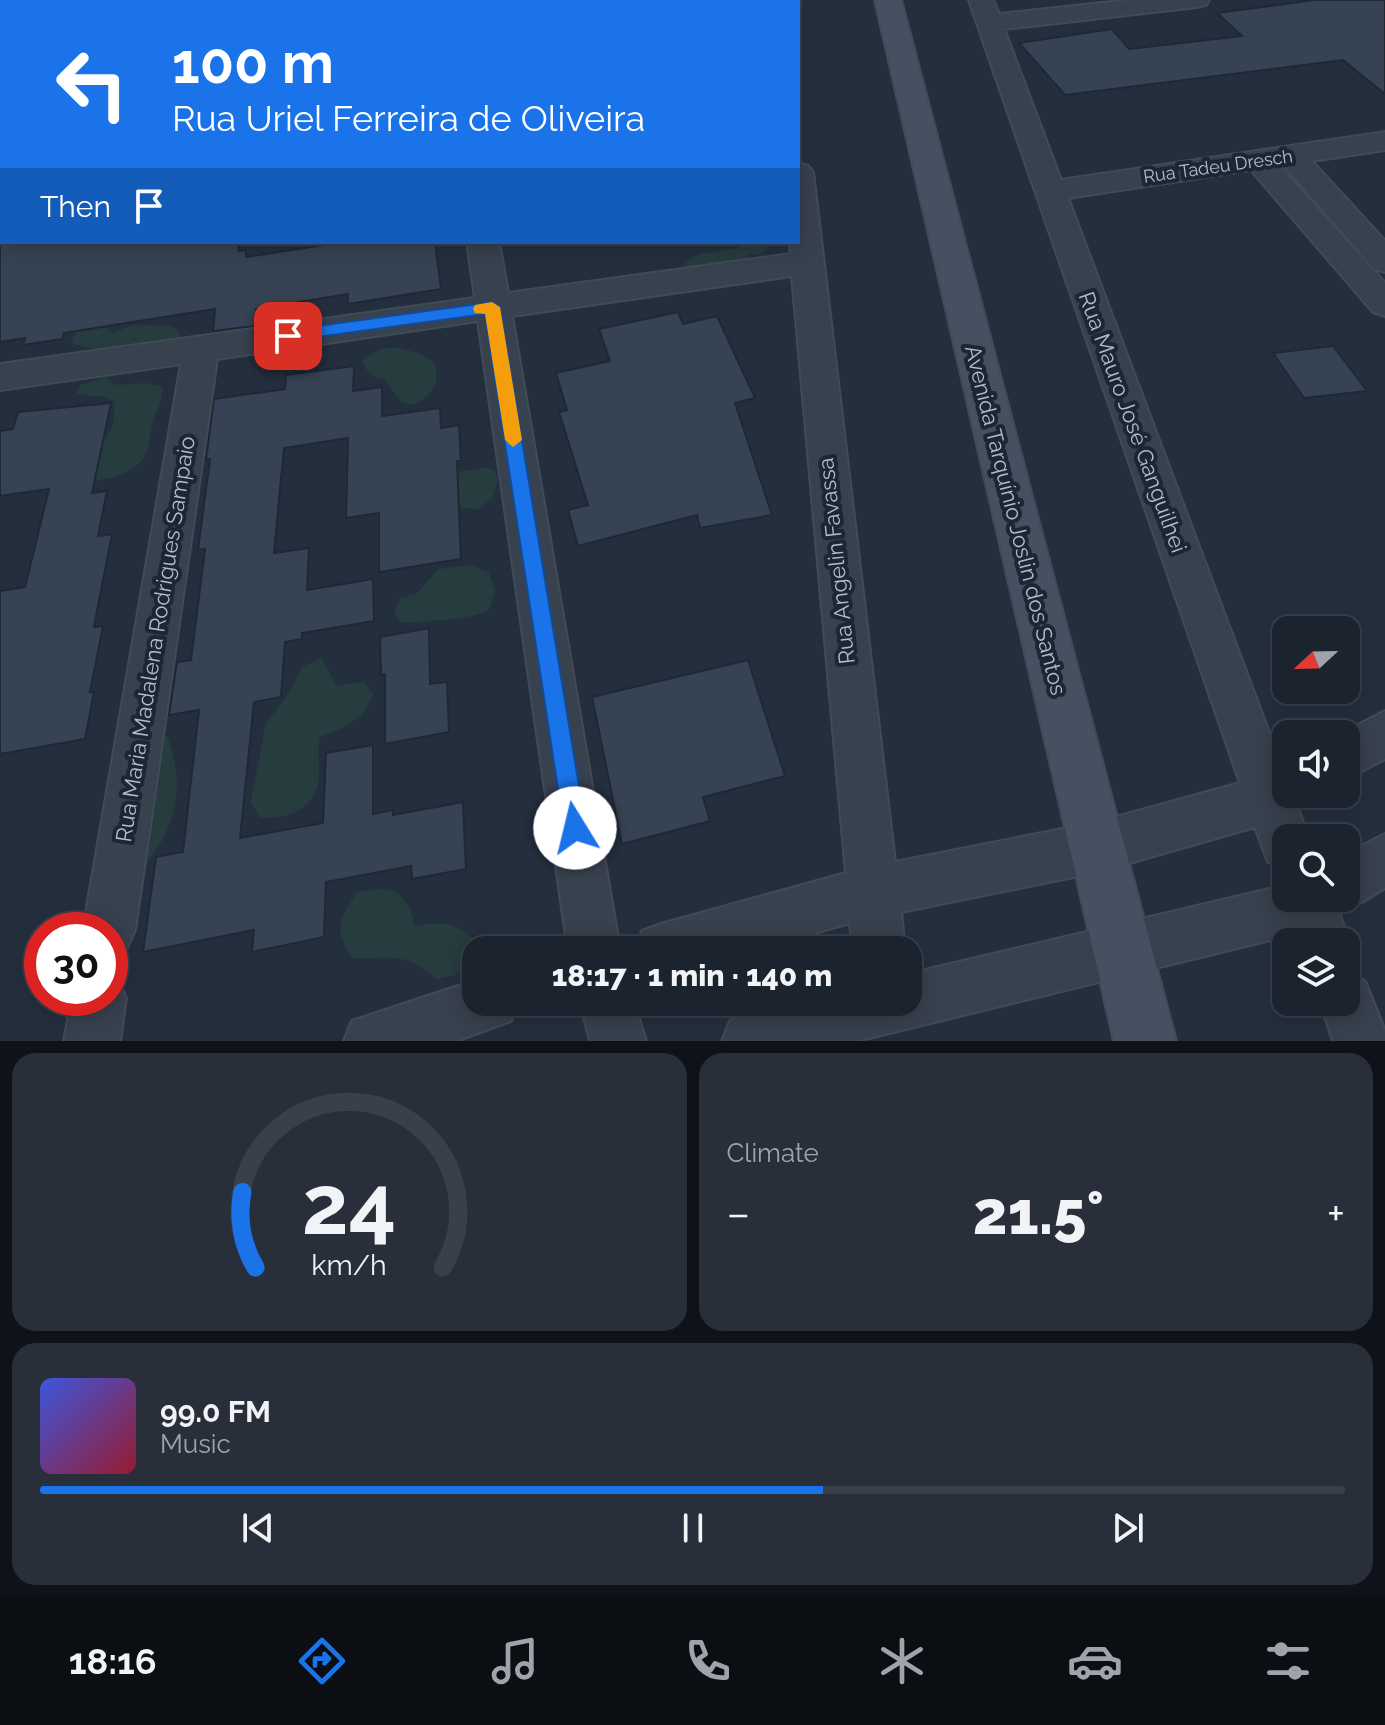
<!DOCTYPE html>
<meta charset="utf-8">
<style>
:root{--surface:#1b232e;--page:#282f3a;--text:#f1f3f6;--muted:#a0a4aa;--line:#39404a;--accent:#1a73e8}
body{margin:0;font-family:Raleway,sans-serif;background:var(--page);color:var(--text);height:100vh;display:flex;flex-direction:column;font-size:30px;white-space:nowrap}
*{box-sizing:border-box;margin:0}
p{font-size:26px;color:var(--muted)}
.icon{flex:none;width:44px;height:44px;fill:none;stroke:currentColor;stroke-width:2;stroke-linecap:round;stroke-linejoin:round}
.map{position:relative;height:1041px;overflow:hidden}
.panel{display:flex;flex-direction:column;gap:12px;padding:12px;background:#0f1319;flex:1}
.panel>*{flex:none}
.top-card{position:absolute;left:0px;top:0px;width:800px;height:244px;box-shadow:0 4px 20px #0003,0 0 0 2px var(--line);background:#1a73e8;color:#fff;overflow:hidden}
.needle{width:52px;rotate:248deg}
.tools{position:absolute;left:1272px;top:616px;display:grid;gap:16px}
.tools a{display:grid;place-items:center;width:88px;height:88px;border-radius:16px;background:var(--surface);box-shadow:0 4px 20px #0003,0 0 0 2px var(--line);font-size:40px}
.speed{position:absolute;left:24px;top:912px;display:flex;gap:16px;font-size:40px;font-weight:700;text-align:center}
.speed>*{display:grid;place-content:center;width:104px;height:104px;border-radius:50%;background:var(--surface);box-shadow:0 4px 20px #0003,0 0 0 2px var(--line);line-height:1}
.speed .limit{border:12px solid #d22;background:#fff;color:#111}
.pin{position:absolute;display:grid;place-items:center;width:68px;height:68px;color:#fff;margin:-34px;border-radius:16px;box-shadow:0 4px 12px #0006}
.me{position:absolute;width:88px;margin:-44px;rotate:351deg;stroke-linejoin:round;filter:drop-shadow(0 0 6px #0008)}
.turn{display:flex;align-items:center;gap:28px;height:168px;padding:0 40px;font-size:36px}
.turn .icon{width:104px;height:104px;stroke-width:2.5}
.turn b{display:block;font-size:56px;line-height:68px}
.then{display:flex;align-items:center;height:76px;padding:0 40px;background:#0003;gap:16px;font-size:30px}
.big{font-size:60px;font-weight:800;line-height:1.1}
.panel .tile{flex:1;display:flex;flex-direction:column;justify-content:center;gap:12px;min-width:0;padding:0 28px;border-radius:24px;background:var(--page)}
.panel .dial{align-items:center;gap:0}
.dial svg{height:208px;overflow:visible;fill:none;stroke:var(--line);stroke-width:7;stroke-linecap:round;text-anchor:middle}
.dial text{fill:var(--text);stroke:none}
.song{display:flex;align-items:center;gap:24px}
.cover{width:96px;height:96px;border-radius:12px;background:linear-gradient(135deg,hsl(230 70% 55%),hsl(350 70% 35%))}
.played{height:8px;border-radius:4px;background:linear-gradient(90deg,var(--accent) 60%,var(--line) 60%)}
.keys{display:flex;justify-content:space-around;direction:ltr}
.heat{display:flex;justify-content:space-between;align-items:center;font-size:44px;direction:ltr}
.panel .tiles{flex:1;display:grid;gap:12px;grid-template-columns:1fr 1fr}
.tile:last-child{grid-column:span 2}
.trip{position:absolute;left:462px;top:936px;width:460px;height:80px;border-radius:24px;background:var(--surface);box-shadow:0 4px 20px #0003,0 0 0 2px var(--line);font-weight:800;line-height:80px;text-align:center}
.tab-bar{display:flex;height:128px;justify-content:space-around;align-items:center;background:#0b0e12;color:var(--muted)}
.tab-bar .icon{width:56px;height:56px}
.tab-bar .on{color:var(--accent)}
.tab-bar b{font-size:36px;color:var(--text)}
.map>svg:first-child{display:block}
.green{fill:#263c3f}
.building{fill:#364354;stroke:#1f2835;stroke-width:2}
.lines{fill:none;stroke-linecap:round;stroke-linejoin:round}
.street-casing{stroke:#414a57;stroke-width:4}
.secondary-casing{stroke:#414a57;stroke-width:4}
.street{fill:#38414e;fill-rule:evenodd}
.secondary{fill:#465061;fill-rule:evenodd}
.route{fill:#1a73e8;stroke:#114b97;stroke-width:2}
.slow{fill:#f59e0b}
.labels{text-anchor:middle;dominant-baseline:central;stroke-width:8;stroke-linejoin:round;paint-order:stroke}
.far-street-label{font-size:18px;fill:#b4bcc9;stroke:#1d2633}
.street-label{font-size:22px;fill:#b4bcc9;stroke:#1d2633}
</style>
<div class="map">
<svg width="1385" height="1041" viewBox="0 0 1385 1041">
<rect width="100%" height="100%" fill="#242f3e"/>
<!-- green -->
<g class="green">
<path d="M745,242H767V249L759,255L748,254V262L689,271L681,266L699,254L738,248Z"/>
<path d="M134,325L172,326L179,331L178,343L108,354L71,343L75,333C87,328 103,319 111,333Z"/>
<path d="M396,347L421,354L434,362C442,384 432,394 414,405L402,403L384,379C372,377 367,373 362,361L379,350Z"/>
<path d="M106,377L116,385L146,383L162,386C164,399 156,410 153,423C150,431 150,440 148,448C140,475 107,479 84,483L73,452C104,438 116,440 114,402L105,397L76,394L80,385Z"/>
<path d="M484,468L493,469L498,479L493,497L479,509L437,506L443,474Z"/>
<path d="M472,565L489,573L495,591L489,610C463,622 431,620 402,623L394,613L400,598L416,594L439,569Z"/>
<path d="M321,658L337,686L363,682L373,693C366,719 344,728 320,737C316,754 322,773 317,788C308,813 282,820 259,817L251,802L266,723L287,696L302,667Z"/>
<path d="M167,736C187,788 176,829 141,870L151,737Z"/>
<path d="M380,889L397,892L410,908L415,927C440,920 452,922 472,937L476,959L457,975L436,979C402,950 394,960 353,958C332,928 339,921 357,892Z"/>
</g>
<!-- building -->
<g class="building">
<path d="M1314,0H1385V94L1343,60L1065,95L1019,43L1112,29L1129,49L1242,36L1217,13Z"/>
<path d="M0,242H238L239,251L246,250V257L344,242H435L441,289L348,304V294L256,309L255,326L213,331L215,309L64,333L62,339L23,345L25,338L0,342Z"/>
<path d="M678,312L683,324L717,316L755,398L735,403L772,515L700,528L697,515L578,546L568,510L588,505L559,412L567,410L556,373L610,361L599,329Z"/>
<path d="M1333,346L1367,391L1304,398L1273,353Z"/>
<path d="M354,366L353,391L382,387V416L440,408L441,428L459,425L461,461H457L461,559L379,572V513L346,518L348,438L284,448L274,553L309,548L307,590L373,579L374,621L302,633V639L285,642L281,697L254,702L240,838L323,823L326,753L373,745V814L393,810V815L463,802L466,869L412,879L411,866L326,882L324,937L252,952L254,930L143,952L156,857L183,852L199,710L169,715L177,662L191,660L205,549L198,550L210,459L206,460L214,399L285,389L286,375Z"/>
<path d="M111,403L92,493L107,491L98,536L112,534L94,627L103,626L90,692H94L85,739L0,754V591L25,587L49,489L0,496V431L13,429L18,412Z"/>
<path d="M429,628L430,684L447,682L449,732L385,744V674L381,675L380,637Z"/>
<path d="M748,660L785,776L703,797L710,821L622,844L592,697Z"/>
</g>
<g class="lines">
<!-- street casing -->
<g class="street-casing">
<g id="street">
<rect x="9" y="0" width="24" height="2"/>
<rect x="442" y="0" width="24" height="2"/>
<path d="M490,0H532L489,2Z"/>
<rect x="772" y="0" width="24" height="2"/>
<path d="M969,0H993L999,14L1130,0H1209L1206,5L1197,7L1004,29L1061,180L1385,132V150L1312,161L1385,241V272L1374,269L1284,165L1279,166L1385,283V316L1373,312L1251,170L1068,198L1282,767L1286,765V794H1308L1303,806L1298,809L1309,838H1286V869L1268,862L1255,827L1098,872L901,912L905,950H853L850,923L755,950H635L642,931L661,924L846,873L792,276L512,316L620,950H568L478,321L217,359L135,930L127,948L110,956V930H83L181,364L0,390V364L475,298L467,242H499L508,293L791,254L789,242H798V163L808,166L813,172L895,862L1098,822L1240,783Z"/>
<path d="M2,38V58L0,59V39Z"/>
<path d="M2,185V205L0,206V186Z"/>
<path d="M1385,711V759L1346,779V734H1340Z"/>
<path d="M1385,834V888L1364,901L1344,907L1340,916L1350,942L1346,952V942H1298L1295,934L857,1041H722L730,1021C791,996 844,1002 908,1002V974L1286,885V898H1346V854Z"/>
<path d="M1346,973L1365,981L1385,1031V1041H1333L1320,1002H1346Z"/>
<path d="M110,975L118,979L126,998L120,1041H64L72,998H110Z"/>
<path d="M476,980V1002H519L511,1021L456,1041H344L352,1021Z"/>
<path d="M580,1002H634L646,1041H590Z"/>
</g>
</g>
<!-- secondary casing -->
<g class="secondary-casing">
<path id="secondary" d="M875,0H901L1176,1041H1114Z"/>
</g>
<!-- street -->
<use href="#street" class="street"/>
<!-- secondary -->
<use href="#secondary" class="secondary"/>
</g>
<!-- route -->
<path class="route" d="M492,302L500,307L586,828L583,836L575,839L567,836L564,828L485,314L288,341L280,336L288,330Z"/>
<!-- slow -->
<path class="slow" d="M492,302L500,307L522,440L513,447L505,440L485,314L475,313L473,309L475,305Z"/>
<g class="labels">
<!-- far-street labels -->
<g class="far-street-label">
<text transform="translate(1218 166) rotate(-8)">Rua Tadeu Dresch</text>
</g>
<!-- street labels -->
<g class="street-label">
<text transform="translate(1133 422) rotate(70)">Rua Mauro José Ganguilhei</text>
<text transform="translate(1016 520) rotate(76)">Avenida Tarquínio Joslin dos Santos</text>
<text transform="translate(836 561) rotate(-96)">Rua Angelin Favassa</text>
<text transform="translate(155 639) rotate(-81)">Rua Maria Madalena Rodrigues Sampaio</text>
</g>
</g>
</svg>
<div class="tools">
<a><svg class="needle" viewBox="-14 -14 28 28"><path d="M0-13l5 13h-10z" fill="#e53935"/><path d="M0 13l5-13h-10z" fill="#a0a4aa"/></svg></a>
<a><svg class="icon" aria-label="sound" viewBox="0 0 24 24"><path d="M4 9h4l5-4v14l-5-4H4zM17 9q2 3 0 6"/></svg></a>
<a><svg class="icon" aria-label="search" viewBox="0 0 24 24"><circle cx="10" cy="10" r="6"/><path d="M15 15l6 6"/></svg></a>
<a><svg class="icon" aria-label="layers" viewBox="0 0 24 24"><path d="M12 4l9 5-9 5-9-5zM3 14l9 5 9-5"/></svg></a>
</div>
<div class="speed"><div class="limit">30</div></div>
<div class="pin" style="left:288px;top:336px;background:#d93025"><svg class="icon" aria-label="arrive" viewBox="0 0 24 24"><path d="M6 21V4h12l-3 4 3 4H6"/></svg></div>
<svg class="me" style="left:575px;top:828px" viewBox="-20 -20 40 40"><circle r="19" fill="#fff"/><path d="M0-13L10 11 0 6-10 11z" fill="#1a73e8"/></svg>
<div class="trip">18:17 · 1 min · 140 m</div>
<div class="top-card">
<div class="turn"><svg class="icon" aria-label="left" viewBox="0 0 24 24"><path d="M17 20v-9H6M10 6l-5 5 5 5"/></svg><div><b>100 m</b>Rua Uriel Ferreira de Oliveira</div></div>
<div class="then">Then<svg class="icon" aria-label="arrive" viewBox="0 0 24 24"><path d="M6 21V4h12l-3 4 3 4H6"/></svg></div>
</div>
</div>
<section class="panel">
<div class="tiles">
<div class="tile dial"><svg viewBox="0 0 100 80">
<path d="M14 69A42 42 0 1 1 86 69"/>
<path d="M14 69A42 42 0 0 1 9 40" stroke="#1a73e8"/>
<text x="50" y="56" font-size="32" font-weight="700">24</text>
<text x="50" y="72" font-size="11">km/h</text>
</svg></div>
<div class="tile"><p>Climate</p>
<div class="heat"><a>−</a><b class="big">21.5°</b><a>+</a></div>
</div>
<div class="tile">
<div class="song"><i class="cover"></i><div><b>99.0 FM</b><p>Music</p></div></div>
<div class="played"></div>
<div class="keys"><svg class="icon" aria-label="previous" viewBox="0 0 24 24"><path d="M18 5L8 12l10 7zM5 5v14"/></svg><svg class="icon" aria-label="pause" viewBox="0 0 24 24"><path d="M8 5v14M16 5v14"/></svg><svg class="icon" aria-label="next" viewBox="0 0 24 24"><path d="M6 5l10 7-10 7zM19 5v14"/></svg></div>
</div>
</div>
</section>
<nav class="tab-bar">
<b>18:16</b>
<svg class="icon on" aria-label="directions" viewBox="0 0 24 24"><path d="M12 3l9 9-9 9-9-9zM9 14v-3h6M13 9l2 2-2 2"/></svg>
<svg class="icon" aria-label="music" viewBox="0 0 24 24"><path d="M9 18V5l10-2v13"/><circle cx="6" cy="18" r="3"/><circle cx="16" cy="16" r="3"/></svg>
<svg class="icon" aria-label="phone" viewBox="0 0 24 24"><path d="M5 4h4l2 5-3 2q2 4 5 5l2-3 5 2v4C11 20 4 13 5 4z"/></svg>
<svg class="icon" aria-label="climate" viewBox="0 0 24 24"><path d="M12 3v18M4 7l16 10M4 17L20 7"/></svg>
<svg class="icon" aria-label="car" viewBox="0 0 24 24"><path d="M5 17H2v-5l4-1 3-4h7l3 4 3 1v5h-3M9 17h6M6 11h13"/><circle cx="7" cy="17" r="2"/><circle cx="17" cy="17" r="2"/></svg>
<svg class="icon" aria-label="filters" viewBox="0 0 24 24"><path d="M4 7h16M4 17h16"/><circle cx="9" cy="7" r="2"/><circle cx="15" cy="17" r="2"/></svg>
</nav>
